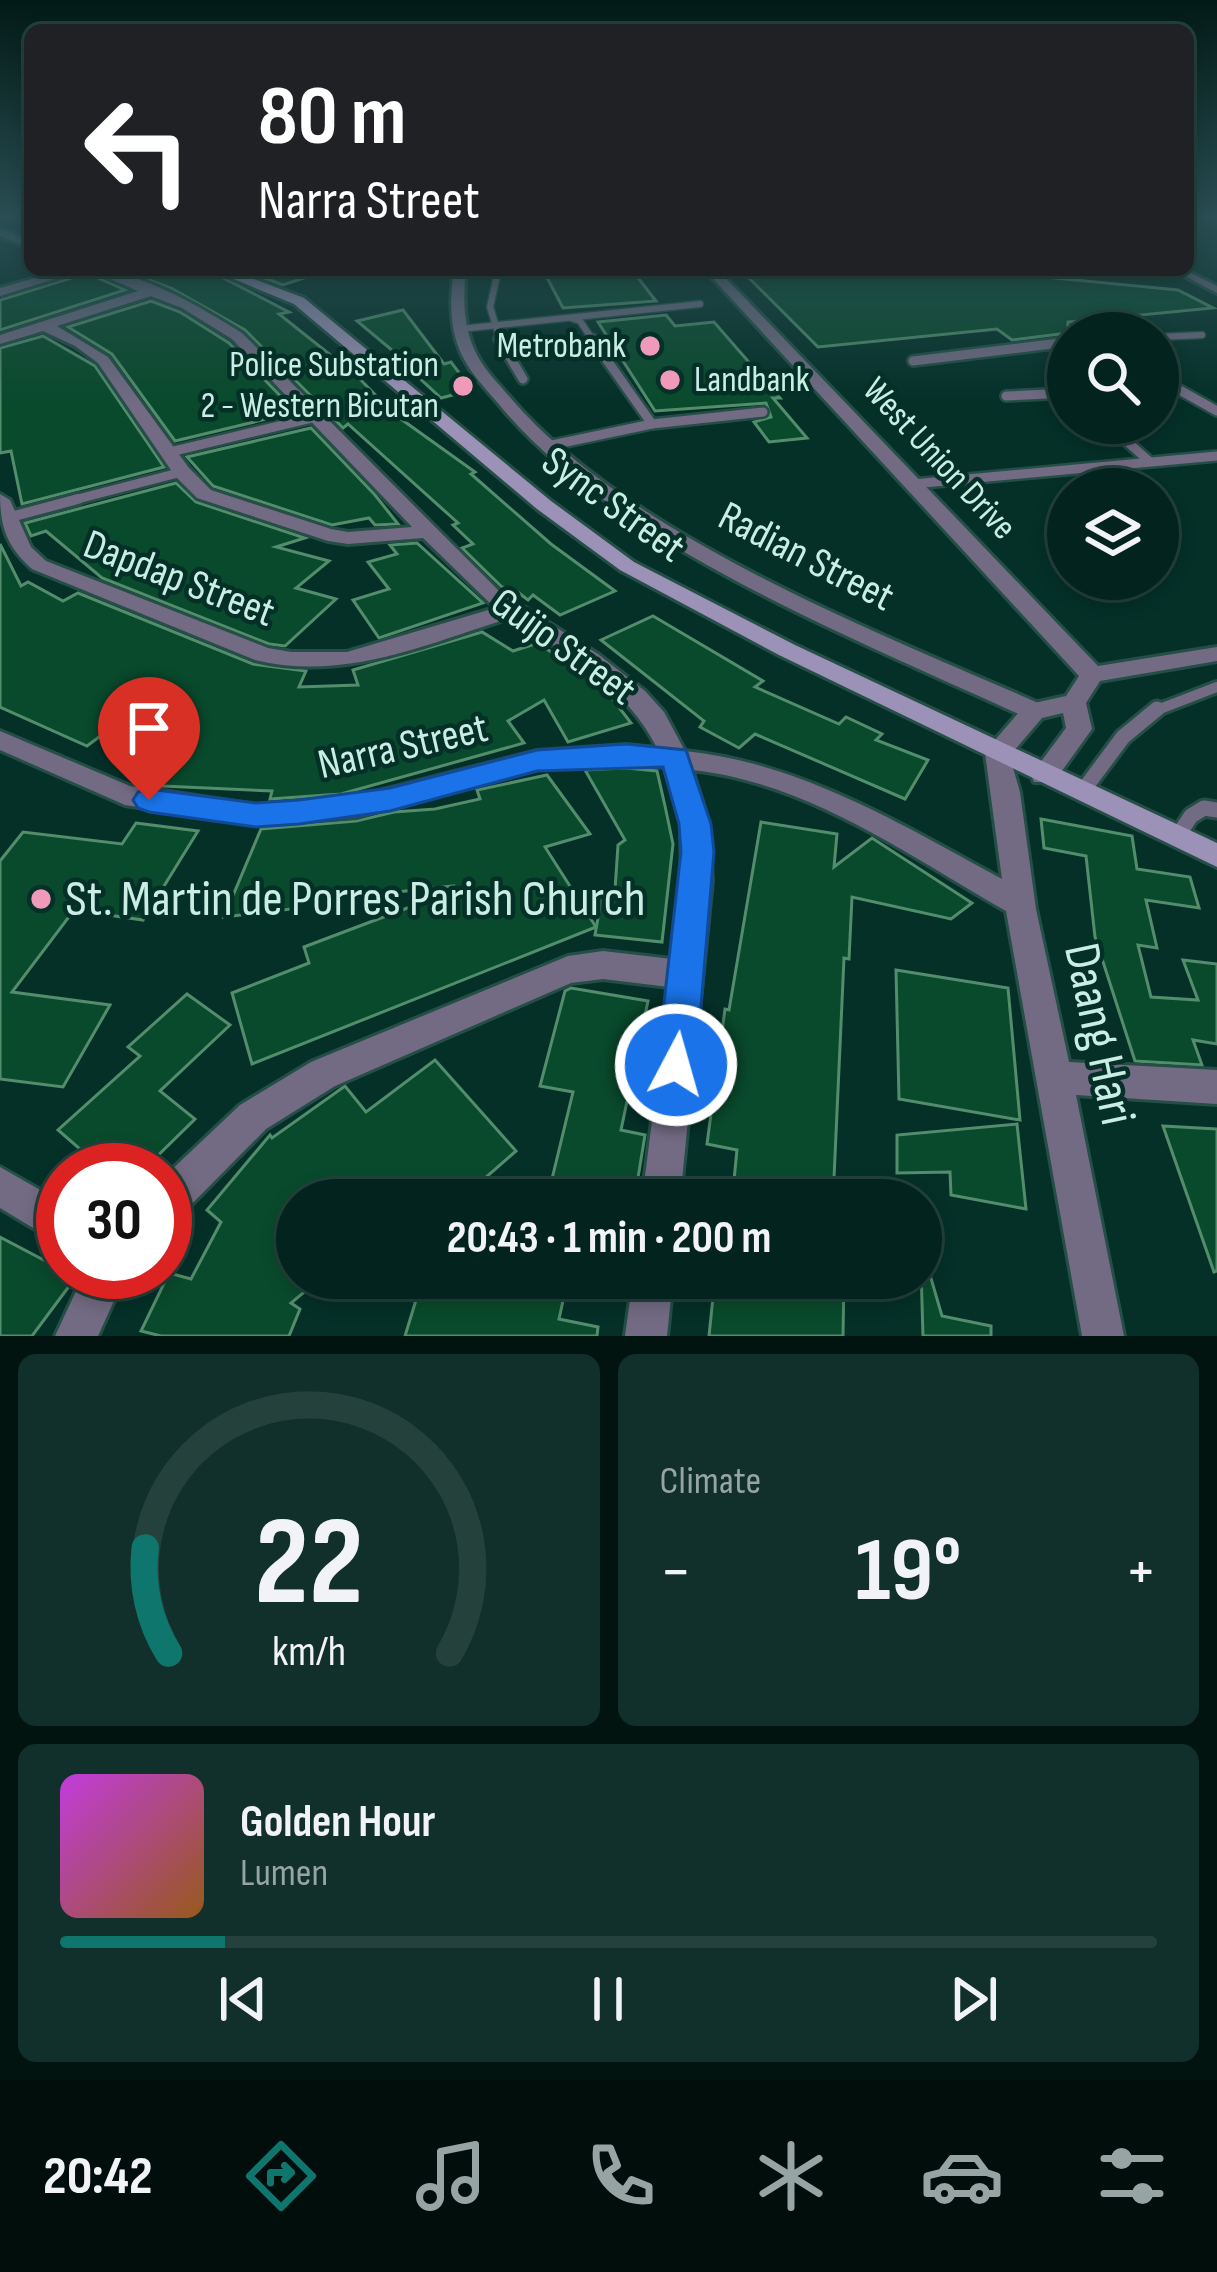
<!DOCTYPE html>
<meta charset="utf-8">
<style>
:root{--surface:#03241e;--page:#11302b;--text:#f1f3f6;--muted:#97a4a4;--line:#24413c;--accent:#0f766e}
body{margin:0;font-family:"Sofia Sans Condensed",sans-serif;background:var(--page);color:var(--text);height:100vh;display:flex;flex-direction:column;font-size:45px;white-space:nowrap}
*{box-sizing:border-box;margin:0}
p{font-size:39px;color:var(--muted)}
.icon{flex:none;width:66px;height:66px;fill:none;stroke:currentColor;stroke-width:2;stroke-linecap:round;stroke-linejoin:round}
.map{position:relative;height:1336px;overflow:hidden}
.sheet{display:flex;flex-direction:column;gap:18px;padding:18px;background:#021410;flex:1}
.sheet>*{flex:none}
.top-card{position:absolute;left:24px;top:24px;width:1170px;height:252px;border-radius:18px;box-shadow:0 6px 18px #0003,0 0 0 3px var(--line);background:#202124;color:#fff;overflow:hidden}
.buttons{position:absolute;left:1047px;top:312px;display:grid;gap:24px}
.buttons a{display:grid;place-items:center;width:132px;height:132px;border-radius:50%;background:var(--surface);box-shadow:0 6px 18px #0003,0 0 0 3px var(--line);font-size:60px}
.speed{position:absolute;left:36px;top:1143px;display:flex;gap:24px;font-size:60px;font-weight:700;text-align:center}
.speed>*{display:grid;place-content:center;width:156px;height:156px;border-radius:50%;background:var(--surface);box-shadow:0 6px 18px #0003,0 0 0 3px var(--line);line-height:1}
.speed .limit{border:18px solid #d22;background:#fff;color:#111}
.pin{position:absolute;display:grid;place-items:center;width:102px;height:102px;color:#fff;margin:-123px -51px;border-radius:50% 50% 50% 0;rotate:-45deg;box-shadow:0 0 12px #0007}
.pin .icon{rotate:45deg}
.me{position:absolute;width:132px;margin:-66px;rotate:6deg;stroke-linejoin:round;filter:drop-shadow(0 0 9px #0008)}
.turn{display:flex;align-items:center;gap:42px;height:252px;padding:0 36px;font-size:54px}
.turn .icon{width:156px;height:156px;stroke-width:2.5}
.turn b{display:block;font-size:84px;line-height:102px}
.big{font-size:90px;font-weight:700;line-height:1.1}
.sheet .card{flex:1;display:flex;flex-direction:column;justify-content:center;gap:18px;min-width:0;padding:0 42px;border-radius:18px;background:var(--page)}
.sheet .dial{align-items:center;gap:0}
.dial svg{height:312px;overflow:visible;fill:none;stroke:var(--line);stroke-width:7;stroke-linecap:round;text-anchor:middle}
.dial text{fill:var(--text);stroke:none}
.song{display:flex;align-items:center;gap:36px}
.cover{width:144px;height:144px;border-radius:18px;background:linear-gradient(135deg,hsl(290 70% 55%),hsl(30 70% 35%))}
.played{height:12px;border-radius:6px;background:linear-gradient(90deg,var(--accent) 15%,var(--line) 15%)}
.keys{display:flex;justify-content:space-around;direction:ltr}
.heat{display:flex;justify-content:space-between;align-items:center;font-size:66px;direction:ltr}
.sheet .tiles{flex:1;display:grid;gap:18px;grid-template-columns:1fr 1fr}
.card:last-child{grid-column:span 2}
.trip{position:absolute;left:276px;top:1179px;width:666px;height:120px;border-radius:60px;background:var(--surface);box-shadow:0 6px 18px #0003,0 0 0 3px var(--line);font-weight:700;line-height:120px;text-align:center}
.tabs{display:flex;height:192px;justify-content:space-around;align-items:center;background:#010e0c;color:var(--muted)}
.tabs .icon{width:84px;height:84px}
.tabs .current{color:var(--accent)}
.tabs b{font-size:54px;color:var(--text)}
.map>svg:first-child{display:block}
.building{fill:#094a2c;stroke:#538d6c;stroke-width:3}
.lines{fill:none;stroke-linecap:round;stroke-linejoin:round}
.service-far3-casing{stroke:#244e46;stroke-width:9}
.service-far2-casing{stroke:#244e46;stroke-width:14}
.service-far1-casing{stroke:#244e46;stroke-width:16}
.service-casing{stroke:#244e46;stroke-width:21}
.pedestrian-casing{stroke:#244e46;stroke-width:6}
.minor-casing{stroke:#244e46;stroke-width:6}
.tertiary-casing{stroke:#244e46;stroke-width:6}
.secondary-casing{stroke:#244e46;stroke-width:6}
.service-far3{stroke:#726b83;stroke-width:6}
.service-far2{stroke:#726b83;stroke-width:9}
.service-far1{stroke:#726b83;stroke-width:10}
.service{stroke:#726b83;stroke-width:15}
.pedestrian{fill:#726b83;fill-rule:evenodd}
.minor{fill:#726b83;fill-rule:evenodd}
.tertiary{fill:#726b83;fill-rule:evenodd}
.secondary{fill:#9c91b7;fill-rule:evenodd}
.route{fill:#1a73e8;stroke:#114b97;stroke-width:3}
.poi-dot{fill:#ef9ab8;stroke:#043028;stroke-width:4.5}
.labels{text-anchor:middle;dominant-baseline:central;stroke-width:9;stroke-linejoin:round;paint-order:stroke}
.far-poi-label{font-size:36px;fill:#caeee4;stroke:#043028;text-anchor:end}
.far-street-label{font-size:36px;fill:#caeee4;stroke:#043028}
.street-label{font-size:42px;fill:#caeee4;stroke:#043028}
.near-poi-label{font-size:51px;fill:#caeee4;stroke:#043028;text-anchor:start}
.near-street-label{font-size:51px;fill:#caeee4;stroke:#043028}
</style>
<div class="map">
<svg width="1217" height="1336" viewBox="0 0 1217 1336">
<rect width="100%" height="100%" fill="#043028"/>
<!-- building -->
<g class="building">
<path d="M122,270H208L289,312L279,314L357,376L394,414L475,472L471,474L551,544L615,591L560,615L533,595L528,600L515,590L502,587L462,548L473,544L453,525L458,523L348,424L343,428L245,330L171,288Z"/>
<path d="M243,270H318L319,273L283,285Z"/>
<path d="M543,270H576L579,274L632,270L656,301L563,308Z"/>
<path d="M741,270H993L1031,276L1032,270H1054V278L1178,290L1213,308L1068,322V333L1012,340L997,329L818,347Z"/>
<path d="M87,273L125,290L0,330V300Z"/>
<path d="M151,301L180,312L229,343L296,412L175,441L112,354L68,327Z"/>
<path d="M403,310L444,364L451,362L472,390L441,398L413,372L417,371L357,321Z"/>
<path d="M666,315L675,326L714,322L780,398H773L807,438L769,442L754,422L771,417L766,403L655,411L598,322Z"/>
<path d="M43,336L95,366L164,467L22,504L11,451L0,453V348Z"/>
<path d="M311,428L375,495L398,524L375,525L369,518L332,525L213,486L187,457Z"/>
<path d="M176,483L196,502L305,538L276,547L329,561L296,588L336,599L285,646L269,644L102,578L46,531L31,536L25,523Z"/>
<path d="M417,543L483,603L379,638L353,600L389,589L368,562L397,554L390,545Z"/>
<path d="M0,544L21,586L28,582L63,601L78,593L253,664L306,671L299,687L358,685L353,670L482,632L513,651L538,643L605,689L631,723L568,742L544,700L508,721L524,743L341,794L270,799L272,791L162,786L129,775L145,760L99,737L87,746L0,707Z"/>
<path d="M653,616L763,681L755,687L839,724L846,717L882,734L876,740L928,760L905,799L755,734L739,748L700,727L704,721L601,640Z"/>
<path d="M626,768L657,771L665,806L673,844L662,942L595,935L603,889L615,890L618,845L625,840L585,770Z"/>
<path d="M547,775L590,834L545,847L596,927L252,1064L232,993L309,963L304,947L455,890L454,886L301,902L300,908L224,917L261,829L356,821L394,812L435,809L480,799L477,790Z"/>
<path d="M1041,819L1132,836L1137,869L1190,877L1199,908L1146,900L1157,948L1138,945L1151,997L1198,1000L1183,960L1217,964V1044L1193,1040L1202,1065L1135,1061L1095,937L1086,856L1044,848Z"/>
<path d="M761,822L837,834L834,867L872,838L972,903L951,919L852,897L849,959L844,958L833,1200H732L737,1150L707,1144L725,1009L729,1010Z"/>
<path d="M136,823L198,831L143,920L74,910L12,992L110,1005L63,1087L0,1079V861L23,832L122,844Z"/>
<path d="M896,970L1008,988L1020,1120L899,1099Z"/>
<path d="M571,988L648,1001L621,1130L645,1135L635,1196L552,1179L573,1092L540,1086L565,991Z"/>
<path d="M187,994L230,1025L160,1091L195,1119L143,1170H104L58,1130L140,1056L128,1047Z"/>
<path d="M435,1060L516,1151L460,1200H297V1278H321L291,1303L300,1309L289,1336H161L141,1331L169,1273L191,1279L221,1222L207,1210L270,1135L272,1138L345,1086L366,1112Z"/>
<path d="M1017,1124L1026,1209L951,1195L950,1172L897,1173V1135Z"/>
<path d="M1163,1126L1217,1129V1271L1214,1272Z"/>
<path d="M0,1237L76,1277L32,1336H0Z"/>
<path d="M928,1268L942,1316L991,1326V1336H923L921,1269Z"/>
<path d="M476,1278H568L559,1319L598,1327L597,1336H405L420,1287L470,1298Z"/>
<path d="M715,1278H844L843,1336H709Z"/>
</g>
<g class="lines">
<!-- service-far3 casing -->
<g class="service-far3-casing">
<g id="service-far3">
<path d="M496,280L490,307L501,342"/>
<path d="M571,318L580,321L594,342"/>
<path d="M460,329L700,304"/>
<path d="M1158,337L1202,335"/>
</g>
</g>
<!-- service-far2 casing -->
<g class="service-far2-casing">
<g id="service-far2">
<path d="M499,339L523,379"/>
<path d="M592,339L652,424"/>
<path d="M913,361L1068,342"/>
<path d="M1158,378L1217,411"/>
<path d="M1006,396L1068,393"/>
<path d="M1106,423L1149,461"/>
<path d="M547,446L652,424L763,412"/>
<path d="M170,452L316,417"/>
<path d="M913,484L1217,456"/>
<path d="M66,502L182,472"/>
</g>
</g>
<!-- service-far1 casing -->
<g class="service-far1-casing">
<g id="service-far1">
<path d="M7,518L78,499"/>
<path d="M1152,712L1217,687"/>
</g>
</g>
<!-- service casing -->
<g class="service-casing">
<g id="service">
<path d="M1082,792L1123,737L1157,709"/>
<path d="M1177,837L1191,816L1204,808L1217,810"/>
</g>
</g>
<!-- pedestrian casing -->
<g class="pedestrian-casing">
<path id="pedestrian" d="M1173,270H1185L1217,286V293Z"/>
</g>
<!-- minor casing -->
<g class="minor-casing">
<g id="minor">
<path d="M0,228L30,240V248L0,236Z"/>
<path d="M64,270H84L0,296V288Z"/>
<path d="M90,270C140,270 200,307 242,333L499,591L598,654L645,691L664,712L685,751C801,763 901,824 1002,879L985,753L989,747H1007L1020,792L1036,909L1069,1062L1217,1070V1104L1076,1095L1124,1336H1082L1006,911C908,855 807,782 692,770L709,824L712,881L680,1200H642L669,987L603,979L571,983L335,1086L266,1129L179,1217L165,1222V1176L240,1105L311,1062L568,956L603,951L672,959L682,881L681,824L665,767L626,763L537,769L356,817L256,825L125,805L0,750V731L130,786L256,805L356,797L537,751L626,745L657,748C627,687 566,654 510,618C427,644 343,682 255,660L32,569C7,547 0,527 0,494L10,500L31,547L46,561L268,648L291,652H347L495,608L423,538L348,544L328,541L197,498L175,476L98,363L75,346L43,331L0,344V335L138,291ZM151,296L182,308L232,339L412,527L348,532L331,529L211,490L189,468L108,357L57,326Z"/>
<path d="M454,270H466C463,297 463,325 475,351C483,368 496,381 508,395C627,536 875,631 1043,705L1047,711L1043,717H1025C860,641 612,544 497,402C483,386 468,370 460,351C449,325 450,297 454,270Z"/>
<path d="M0,1167L63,1203V1246L0,1208Z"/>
<path d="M85,1272H127L98,1336H55Z"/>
<path d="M633,1278H673L667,1336H625Z"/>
</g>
</g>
<!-- tertiary casing -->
<g class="tertiary-casing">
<path id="tertiary" d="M705,270H718L1098,666L1217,647V661L1100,681L1086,703L1092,729L1054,782H1034L1031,775L1066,728L1063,713L1042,718L1007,759H989L985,753L989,747L1025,705L1066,696L1079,676Z"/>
</g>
<!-- secondary casing -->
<g class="secondary-casing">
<path id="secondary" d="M212,270H230L304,298L551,501L634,562L795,645L1217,843V867L779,655L620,570L537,509L294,304Z"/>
</g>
<!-- service-far3 -->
<use href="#service-far3" class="service-far3"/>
<!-- service-far2 -->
<use href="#service-far2" class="service-far2"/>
<!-- service-far1 -->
<use href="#service-far1" class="service-far1"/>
<!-- service -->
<use href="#service" class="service"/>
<!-- pedestrian -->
<use href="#pedestrian" class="pedestrian"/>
<!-- minor -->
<use href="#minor" class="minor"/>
<!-- tertiary -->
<use href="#tertiary" class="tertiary"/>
<!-- secondary -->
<use href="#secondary" class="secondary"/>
</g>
<!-- sky -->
<linearGradient id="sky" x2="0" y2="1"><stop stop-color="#021a16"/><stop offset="0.54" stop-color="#294e53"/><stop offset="1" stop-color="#294e53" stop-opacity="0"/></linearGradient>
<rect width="1217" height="403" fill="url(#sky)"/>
<!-- route -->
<path class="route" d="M626,744L686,750L711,824L714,852L696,1065L691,1078L676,1083L662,1078L657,1065L681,852L679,824L663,767L537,771L390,811L299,824L256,827L149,812L138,808L133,800L138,792L149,789L256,803L299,800L390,788L537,750Z"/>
<!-- markers -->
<g class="poi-dot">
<circle cx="650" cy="346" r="12"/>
<circle cx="670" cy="380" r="12"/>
<circle cx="463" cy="386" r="12"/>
<circle cx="41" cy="899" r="12"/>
</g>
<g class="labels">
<!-- far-poi labels -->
<g class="far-poi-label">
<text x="626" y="346">Metrobank</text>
<text x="439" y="365">Police Substation<tspan x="439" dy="41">2 - Western Bicutan</tspan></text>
<text x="694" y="380" text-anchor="start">Landbank</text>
</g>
<!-- far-street labels -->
<g class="far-street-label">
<text transform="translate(939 459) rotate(47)">West Union Drive</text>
</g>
<!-- street labels -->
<g class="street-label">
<text transform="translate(613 505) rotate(36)">Sync Street</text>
<text transform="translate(806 557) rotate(27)">Radian Street</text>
<text transform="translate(179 579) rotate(21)">Dapdap Street</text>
<text transform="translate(563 647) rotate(36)">Guijo Street</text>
<text transform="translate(403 747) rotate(-13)">Narra Street</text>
</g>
<!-- near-poi labels -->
<g class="near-poi-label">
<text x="65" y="899">St. Martin de Porres Parish Church</text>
</g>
<!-- near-street labels -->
<g class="near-street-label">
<text transform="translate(1099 1034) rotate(78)">Daang Hari</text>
</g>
</g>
</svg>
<div class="buttons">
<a><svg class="icon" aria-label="search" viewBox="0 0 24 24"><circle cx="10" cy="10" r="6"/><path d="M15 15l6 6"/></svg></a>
<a><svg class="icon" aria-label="layers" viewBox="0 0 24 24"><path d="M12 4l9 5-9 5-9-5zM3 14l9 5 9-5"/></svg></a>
</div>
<div class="speed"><div class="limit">30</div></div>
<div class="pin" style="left:149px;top:800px;background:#d93025"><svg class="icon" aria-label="arrive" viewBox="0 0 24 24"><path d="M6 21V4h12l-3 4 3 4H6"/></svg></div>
<svg class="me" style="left:676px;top:1065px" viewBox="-20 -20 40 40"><circle r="17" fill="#1a73e8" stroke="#fff" stroke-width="3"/><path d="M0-11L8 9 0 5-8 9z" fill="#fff"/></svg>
<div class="trip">20:43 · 1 min · 200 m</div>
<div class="top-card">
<div class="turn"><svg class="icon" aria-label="left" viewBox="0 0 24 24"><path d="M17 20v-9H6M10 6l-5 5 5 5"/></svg><div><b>80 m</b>Narra Street</div></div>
</div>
</div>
<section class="sheet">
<div class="tiles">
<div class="card dial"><svg viewBox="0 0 100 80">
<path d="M14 69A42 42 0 1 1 86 69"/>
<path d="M14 69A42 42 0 0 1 8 42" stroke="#0f766e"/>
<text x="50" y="56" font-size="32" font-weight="700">22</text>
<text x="50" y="72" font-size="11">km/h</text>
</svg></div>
<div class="card"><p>Climate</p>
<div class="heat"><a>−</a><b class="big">19°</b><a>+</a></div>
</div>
<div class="card">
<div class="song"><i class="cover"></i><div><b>Golden Hour</b><p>Lumen</p></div></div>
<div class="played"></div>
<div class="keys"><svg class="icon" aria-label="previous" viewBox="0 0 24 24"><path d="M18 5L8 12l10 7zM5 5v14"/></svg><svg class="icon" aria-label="pause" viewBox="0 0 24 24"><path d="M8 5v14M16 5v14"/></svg><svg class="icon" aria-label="next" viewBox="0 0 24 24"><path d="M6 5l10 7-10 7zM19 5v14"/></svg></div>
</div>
</div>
</section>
<nav class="tabs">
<b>20:42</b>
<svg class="icon current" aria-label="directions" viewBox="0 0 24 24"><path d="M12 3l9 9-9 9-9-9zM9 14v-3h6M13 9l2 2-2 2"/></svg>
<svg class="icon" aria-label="music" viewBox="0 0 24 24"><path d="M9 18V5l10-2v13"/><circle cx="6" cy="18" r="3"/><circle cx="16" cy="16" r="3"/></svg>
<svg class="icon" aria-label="phone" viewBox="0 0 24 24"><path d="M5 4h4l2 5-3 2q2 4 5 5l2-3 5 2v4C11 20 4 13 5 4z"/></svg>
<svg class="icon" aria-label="climate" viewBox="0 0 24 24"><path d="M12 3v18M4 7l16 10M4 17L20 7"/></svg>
<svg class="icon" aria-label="car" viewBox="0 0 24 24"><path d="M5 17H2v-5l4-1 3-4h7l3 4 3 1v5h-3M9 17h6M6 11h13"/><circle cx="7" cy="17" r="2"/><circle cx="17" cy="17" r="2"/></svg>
<svg class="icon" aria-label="filters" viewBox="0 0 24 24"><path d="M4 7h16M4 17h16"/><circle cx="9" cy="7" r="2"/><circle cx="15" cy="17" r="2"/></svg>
</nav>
